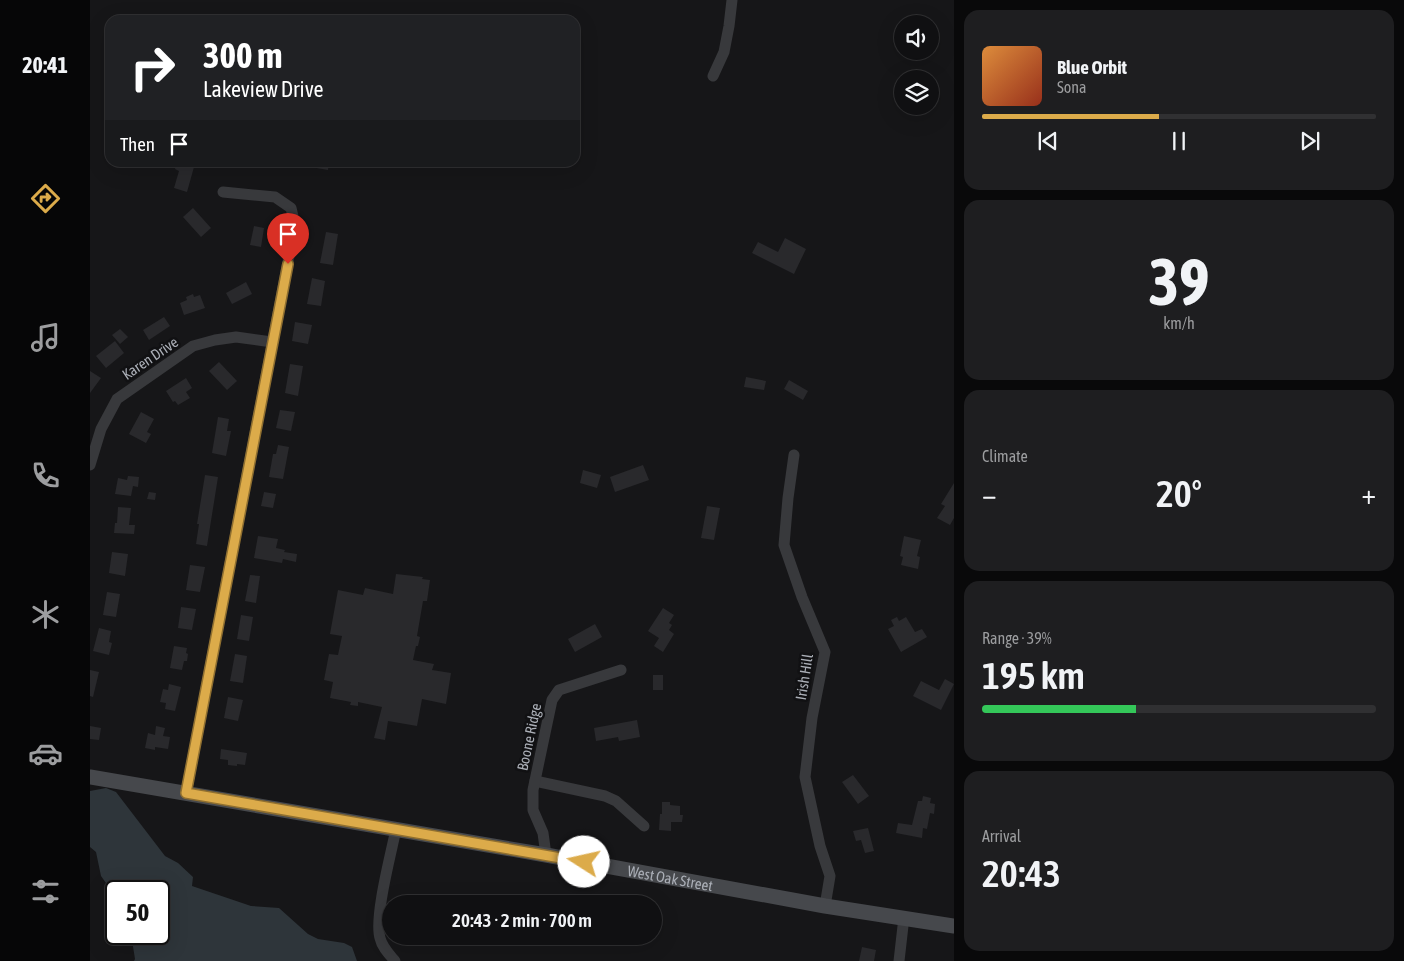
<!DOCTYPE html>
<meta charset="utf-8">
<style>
:root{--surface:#101012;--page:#1e1e20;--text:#f1f3f6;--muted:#9c9d9f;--line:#303032;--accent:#dcab4a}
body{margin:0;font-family:"Asap Condensed",sans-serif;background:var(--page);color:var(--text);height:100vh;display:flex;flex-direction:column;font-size:19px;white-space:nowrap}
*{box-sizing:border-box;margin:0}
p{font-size:16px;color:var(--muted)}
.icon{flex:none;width:28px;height:28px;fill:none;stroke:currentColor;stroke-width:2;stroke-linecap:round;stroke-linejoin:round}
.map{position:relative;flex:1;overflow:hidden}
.details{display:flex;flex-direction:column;gap:10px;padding:10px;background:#09090a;width:450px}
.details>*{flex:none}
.hud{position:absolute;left:15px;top:15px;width:475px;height:152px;border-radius:15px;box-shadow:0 5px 20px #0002,0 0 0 1px var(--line);background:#202124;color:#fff;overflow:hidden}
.controls{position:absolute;left:804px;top:15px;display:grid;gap:10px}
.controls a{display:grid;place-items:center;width:45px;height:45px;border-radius:50%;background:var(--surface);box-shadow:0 5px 20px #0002,0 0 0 1px var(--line);font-size:25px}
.speed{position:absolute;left:15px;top:880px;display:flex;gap:10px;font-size:25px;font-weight:700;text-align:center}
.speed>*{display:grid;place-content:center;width:65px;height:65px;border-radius:50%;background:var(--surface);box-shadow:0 5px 20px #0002,0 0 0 1px var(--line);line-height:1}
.speed .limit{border:2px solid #111;border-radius:8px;background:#fff;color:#111}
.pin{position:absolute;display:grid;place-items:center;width:42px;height:42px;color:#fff;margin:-51px -21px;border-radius:50% 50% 50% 0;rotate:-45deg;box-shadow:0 0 5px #0007}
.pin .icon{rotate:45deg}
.me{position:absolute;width:55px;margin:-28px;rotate:280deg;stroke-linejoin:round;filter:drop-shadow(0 0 4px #0008)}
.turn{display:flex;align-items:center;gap:18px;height:105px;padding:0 15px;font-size:22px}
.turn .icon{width:65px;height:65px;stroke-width:2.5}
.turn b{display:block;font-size:35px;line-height:42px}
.then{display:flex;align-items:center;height:48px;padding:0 15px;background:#0003;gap:10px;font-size:19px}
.big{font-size:38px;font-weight:600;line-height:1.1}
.details .tile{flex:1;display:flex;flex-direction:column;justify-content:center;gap:8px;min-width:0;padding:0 18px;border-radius:15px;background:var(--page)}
.details .dial{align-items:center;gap:0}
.dial b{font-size:65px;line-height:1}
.song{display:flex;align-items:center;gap:15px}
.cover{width:60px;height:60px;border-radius:8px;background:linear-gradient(135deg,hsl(30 70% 55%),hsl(10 70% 35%))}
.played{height:5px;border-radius:2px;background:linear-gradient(90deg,var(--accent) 45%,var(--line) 45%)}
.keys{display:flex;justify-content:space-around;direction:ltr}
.heat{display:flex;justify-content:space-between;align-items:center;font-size:28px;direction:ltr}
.charge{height:8px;border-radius:4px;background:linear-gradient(90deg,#34c759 39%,var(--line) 0)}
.trip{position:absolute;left:292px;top:895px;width:280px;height:50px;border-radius:25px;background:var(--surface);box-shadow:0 5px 20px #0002,0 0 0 1px var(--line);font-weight:600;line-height:50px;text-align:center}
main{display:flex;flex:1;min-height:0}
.menu{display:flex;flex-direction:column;width:90px;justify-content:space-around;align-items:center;background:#060607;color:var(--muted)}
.menu .icon{width:35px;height:35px}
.menu .active{color:var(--accent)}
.menu b{font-size:22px;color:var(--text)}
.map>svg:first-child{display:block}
.water{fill:#2e353a}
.building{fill:#29292c}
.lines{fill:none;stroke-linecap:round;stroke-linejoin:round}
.minor{stroke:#38393c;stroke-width:11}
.secondary{stroke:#46484c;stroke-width:15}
.route-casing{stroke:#8f6f30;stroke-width:12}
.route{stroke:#dcab4a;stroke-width:9}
.labels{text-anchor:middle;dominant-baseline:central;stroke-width:5;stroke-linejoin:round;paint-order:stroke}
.street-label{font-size:15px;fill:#aaaeb6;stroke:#111113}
</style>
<main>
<nav class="menu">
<b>20:41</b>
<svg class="icon active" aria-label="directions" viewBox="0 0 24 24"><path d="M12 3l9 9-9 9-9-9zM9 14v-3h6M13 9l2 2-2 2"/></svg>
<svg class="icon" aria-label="music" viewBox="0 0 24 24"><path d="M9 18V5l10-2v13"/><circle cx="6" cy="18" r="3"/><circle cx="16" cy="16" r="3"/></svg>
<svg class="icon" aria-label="phone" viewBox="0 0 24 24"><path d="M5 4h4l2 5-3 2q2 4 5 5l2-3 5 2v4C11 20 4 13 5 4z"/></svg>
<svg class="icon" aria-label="climate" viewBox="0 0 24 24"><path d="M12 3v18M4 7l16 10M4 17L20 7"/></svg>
<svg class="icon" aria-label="car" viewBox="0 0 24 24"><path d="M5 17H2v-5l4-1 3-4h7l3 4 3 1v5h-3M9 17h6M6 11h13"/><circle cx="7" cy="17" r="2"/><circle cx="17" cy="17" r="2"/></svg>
<svg class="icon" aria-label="filters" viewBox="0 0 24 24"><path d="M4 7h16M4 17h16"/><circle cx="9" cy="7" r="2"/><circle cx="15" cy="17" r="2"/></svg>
</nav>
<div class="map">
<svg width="864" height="961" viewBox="0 0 864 961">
<rect width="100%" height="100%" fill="#161618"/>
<!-- water -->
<path class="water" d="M16,788L26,792L75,856L88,863L103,877L102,886L161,906L189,908L218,934L228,939L254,943L262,947L267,961H44L45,959L41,934H69V891H26V897L11,876L6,852L0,847V791Z"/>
<!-- building -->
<g class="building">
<path d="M87,162L104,167L97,192L84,188L89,171L85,169Z"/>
<path d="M215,162H239L238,170L215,166Z"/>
<path d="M103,208L121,228L111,237L93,217Z"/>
<path d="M164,226L174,228L171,247L160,245Z"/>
<path d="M236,232L248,234L243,265L230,263Z"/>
<path d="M695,238L716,249L704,274L662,253L668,242L688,252Z"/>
<path d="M222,278L235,281L231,306L217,304Z"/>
<path d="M156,282L162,294L142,304L136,293Z"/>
<path d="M103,294L104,297L110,295L115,308L94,315L90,303L97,300L96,297Z"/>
<path d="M74,317L80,326L59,340L53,330Z"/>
<path d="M205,322L222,325L218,344L202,341Z"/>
<path d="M30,329L38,337L30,344L22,335Z"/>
<path d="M25,341L34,353L16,368L6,356Z"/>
<path d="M129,362L147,381L137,390L119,371Z"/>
<path d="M200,364L213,366L208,396L195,393Z"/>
<path d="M0,371L11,378L0,393Z"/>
<path d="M656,377L676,381L674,390L654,387Z"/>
<path d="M96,378L102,388L96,392L100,398L88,405L85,401L83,402L76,391Z"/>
<path d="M699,380L718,391L713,400L694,389Z"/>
<path d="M190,410L205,412L201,431L186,428Z"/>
<path d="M51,412L64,419L57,432L61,434L56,443L39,434Z"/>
<path d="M128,417L139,419L137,431H141L136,456L122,453Z"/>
<path d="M188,445L199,447L193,479L179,477L183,454H186Z"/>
<path d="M553,465L559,480L525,492L520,477Z"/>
<path d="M493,470L511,475L507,488L490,483Z"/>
<path d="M115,475L128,477L117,546L106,544L109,524H107Z"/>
<path d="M38,476L49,477L48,487L43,486L41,496L25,494L28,478L37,480Z"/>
<path d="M864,483V518L860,525L847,518L855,506L851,504Z"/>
<path d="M59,492L66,493L65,500L57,499Z"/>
<path d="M174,492L186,494L183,508L171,506Z"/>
<path d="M617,506L630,508L624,540L611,538Z"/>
<path d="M28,507L41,508L39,525H45L44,534L24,533L25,523H27Z"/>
<path d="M168,536L188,539L186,548L195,550L194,552L207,554L206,562L193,559L192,563L164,558Z"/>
<path d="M814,536L831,540L827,556L830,557L828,569L811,565L813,557L810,556Z"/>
<path d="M22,552L38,554L35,576L19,573Z"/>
<path d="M100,565L115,567L110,592L96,590Z"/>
<path d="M306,574L333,577L332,579L340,580L337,601H333L327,636L330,637L328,646H326L323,660L344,664L342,670L361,673L356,704L332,699L327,726L298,721L295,740L284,738L292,707L268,702V706L260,705L261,702L240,698L243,682L234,680L239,654L248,655L252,636L240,634L248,590L273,595L275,588L303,594Z"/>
<path d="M160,575L170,576L166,603L155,601Z"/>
<path d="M17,592L30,594L26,617L13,615Z"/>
<path d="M91,607L106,609L102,630L88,628Z"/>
<path d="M573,608L584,615L579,623L582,625L579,630L584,634L573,652L564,646L569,638L558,631Z"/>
<path d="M151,615L163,617L159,641L147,639Z"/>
<path d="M807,617L809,621L816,617L825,632L832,629L837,637L811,652L798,629L804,626L801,620Z"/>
<path d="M505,624L512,637L485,652L478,639Z"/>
<path d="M9,628L21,631L19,642L22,643L19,655L3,651Z"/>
<path d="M84,646L97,648L96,653L98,654L97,661H94L92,670L80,668Z"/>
<path d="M145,654L157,656L153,683L140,681Z"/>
<path d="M0,670L9,672L3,697L0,696Z"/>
<rect x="563" y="675" width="10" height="15"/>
<path d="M855,679L864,684L851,710L823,696L831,681L849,690Z"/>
<path d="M79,684L91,687L85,711L75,709L76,703L70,702L73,689L78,690Z"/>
<path d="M138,697L153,700L148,721L134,718Z"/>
<path d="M547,720L550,737L529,741L528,737L506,741L504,728Z"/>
<path d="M0,726L11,728L9,740L0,739Z"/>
<path d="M66,726L75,728L73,736L80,737L78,749L65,747V750L55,748L58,733L65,735Z"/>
<path d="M131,749L157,753L155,765L147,764V766L138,765V760L130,759Z"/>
<path d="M763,775L779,796L768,804L752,782Z"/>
<path d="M833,796L841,798L840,803L845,804L844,814L840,813L837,829L833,828L832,838L806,833L808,823L822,825L828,801H832Z"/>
<path d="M572,802H580V805L590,806V815H593L592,822H581V831L569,830L570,814H572Z"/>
<path d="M778,828L784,851L775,853L771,840L766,841L763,831Z"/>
<path d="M320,895L330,897L329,904H319Z"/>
<path d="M772,947L786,950L784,961H769Z"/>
</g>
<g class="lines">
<!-- minor -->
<g class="minor">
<path d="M623,76L634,52L639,26L642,0"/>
<path d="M704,455L698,498L694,545L712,597L735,652L722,718L715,777L730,846L740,876L735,906"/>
<path d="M0,465L11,429L27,399L103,346L125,340L146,337L182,342"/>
<path d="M445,781L515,796L526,801L554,826"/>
<path d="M96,793L205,225L201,208L185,197L133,192"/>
<path d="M456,855L453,833L443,810V790L462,700L469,690L531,670"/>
<path d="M305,961C299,954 292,947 290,938C284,917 301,854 306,829"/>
<path d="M809,961L814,917"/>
</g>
<!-- secondary -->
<path class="secondary" id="s1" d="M0,777L456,855L735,906L864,926"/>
</g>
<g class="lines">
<!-- route casing -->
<g class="route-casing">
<path id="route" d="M198,264L96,793L494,862"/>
</g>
<!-- route -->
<use href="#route" class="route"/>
</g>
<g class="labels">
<!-- street labels -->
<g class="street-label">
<text transform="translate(60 358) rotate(-34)">Karen Drive</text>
<text transform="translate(714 677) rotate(-81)">Irish Hill</text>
<text transform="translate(439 737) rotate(-78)">Boone Ridge</text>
<text stroke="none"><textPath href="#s1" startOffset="589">West Oak Street</textPath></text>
</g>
</g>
</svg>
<div class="controls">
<a><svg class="icon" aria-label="sound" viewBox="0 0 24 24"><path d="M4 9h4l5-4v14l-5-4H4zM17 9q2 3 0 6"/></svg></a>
<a><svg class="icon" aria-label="layers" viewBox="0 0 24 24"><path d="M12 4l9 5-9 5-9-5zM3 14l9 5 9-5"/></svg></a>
</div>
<div class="speed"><div class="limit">50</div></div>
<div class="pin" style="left:198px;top:264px;background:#d93025"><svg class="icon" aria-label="arrive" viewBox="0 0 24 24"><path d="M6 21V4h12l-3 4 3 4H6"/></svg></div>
<svg class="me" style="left:494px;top:862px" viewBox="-20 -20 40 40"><circle r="19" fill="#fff"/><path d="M0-13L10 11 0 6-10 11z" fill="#dcab4a"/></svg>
<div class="trip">20:43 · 2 min · 700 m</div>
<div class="hud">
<div class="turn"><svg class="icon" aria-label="right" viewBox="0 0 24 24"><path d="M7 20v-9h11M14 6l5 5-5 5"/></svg><div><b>300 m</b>Lakeview Drive</div></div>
<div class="then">Then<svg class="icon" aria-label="arrive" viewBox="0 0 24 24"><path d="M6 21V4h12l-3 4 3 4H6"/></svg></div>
</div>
</div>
<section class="details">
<div class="tile">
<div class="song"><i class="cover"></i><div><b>Blue Orbit</b><p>Sona</p></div></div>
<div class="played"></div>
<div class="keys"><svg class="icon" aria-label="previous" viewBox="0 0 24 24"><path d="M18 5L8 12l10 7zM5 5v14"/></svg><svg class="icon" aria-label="pause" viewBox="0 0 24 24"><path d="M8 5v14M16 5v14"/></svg><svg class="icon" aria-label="next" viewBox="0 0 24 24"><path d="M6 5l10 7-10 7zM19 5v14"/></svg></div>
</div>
<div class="tile dial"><b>39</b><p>km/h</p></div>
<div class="tile"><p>Climate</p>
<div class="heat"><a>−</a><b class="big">20°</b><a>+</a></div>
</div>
<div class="tile"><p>Range · 39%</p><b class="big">195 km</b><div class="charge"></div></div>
<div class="tile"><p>Arrival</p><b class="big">20:43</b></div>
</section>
</main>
